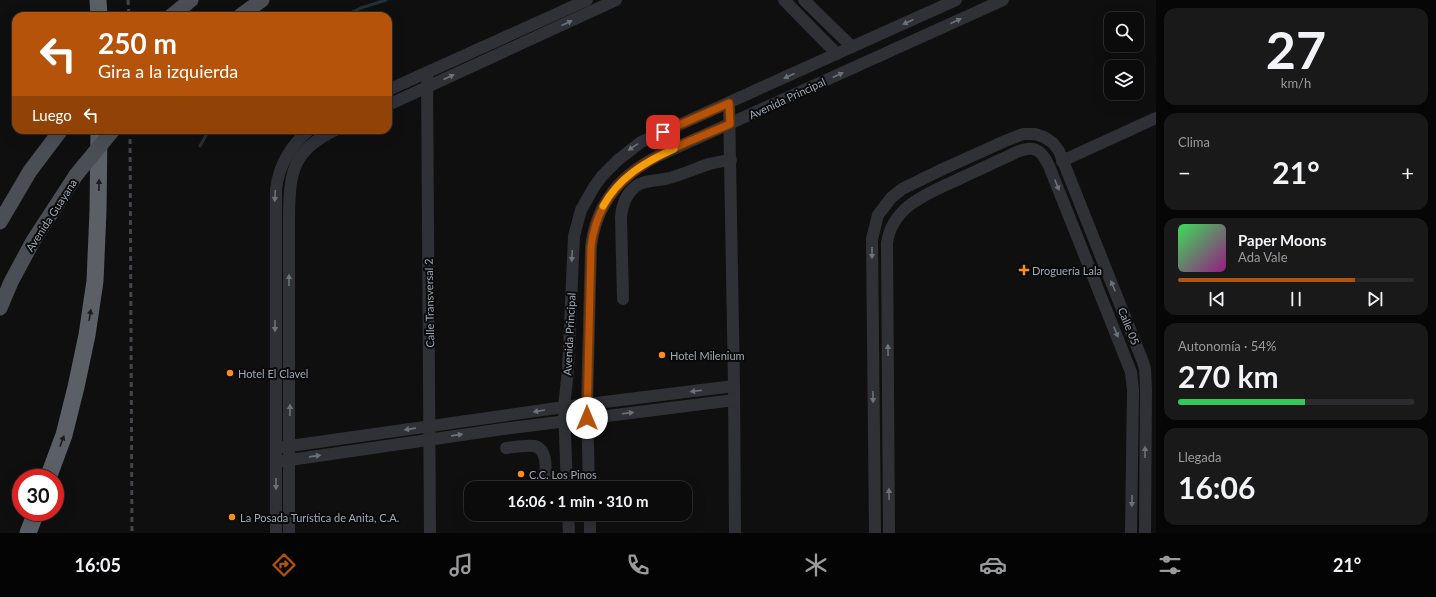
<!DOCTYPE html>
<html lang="es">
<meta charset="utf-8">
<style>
:root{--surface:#0b0b0c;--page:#19191a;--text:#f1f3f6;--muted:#9a9b9d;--line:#2b2b2d;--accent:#b45309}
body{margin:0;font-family:Lato,sans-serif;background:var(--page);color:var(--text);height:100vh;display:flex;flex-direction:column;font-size:15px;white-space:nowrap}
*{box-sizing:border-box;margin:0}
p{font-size:13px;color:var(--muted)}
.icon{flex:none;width:22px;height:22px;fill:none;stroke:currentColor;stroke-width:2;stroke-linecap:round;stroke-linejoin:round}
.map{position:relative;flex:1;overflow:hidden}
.details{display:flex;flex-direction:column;gap:8px;padding:8px;background:#060607;width:280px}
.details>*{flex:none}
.banner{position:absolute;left:12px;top:12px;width:380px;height:122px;border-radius:12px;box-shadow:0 4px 16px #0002,0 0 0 1px var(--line);background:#b45309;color:#fff;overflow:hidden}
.controls{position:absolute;left:1104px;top:12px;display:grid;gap:8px}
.controls a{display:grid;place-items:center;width:40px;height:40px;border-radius:8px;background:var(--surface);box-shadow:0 4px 16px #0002,0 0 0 1px var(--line);font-size:20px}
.speed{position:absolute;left:12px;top:469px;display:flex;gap:8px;font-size:20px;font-weight:700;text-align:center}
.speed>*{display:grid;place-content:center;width:52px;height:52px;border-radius:50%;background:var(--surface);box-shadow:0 4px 16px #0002,0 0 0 1px var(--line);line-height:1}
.speed .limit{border:6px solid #d22;background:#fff;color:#111}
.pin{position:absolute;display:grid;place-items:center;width:34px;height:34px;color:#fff;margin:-17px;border-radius:8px;box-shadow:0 2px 6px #0006}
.me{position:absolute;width:44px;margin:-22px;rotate:0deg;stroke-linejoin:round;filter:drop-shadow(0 0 3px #0008)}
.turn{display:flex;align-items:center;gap:14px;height:84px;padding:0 20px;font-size:18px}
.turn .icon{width:52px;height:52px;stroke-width:2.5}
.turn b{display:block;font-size:28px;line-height:34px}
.then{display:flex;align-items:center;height:38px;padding:0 20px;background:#0003;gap:8px;font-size:15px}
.big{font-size:30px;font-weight:700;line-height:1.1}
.details .widget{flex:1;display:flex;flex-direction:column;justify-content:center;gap:6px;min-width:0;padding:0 14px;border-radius:12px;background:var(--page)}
.details .dial{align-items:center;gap:0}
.dial b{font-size:52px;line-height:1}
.song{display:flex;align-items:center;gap:12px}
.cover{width:48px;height:48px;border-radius:6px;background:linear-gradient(135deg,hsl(130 70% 55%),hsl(310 70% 35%))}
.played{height:4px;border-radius:2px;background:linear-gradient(90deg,var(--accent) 75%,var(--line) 75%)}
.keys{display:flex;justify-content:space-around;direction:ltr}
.heat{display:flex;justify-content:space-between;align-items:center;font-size:22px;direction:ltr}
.charge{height:6px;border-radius:3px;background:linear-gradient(90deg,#34c759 54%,var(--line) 0)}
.trip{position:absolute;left:464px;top:481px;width:228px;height:40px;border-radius:12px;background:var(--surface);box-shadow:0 4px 16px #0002,0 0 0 1px var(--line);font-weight:700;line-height:40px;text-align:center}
.tab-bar{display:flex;height:64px;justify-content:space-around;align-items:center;background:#040405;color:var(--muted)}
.tab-bar .icon{width:28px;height:28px}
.tab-bar .active{color:var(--accent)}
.tab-bar b{font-size:18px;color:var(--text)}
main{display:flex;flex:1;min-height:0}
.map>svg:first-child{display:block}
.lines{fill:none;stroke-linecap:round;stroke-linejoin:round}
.stream{stroke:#243035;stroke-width:3}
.minor{stroke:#2f3136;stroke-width:12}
.major{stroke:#4b4f55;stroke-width:15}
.highway{stroke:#5b6067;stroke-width:17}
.rail{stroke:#42464b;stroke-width:3;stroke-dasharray:5 4;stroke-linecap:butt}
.major-bridge{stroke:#4b4f55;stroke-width:15}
.oneway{fill:#6c727b}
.oneway2{fill:#1a1b1d}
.route-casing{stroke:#753606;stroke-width:10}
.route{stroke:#b45309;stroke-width:7}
.slow{stroke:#f59e0b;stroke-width:7}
.poi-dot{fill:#ff8e18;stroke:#0a0a0b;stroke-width:1.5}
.labels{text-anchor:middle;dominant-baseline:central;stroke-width:4;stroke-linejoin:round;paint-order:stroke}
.street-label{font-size:11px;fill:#9ea8b3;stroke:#0a0a0b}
.poi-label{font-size:11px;fill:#9ea8b3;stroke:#0a0a0b;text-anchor:start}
</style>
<main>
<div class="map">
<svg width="1156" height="533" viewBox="0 0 1156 533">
<rect width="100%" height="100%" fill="#0f0f10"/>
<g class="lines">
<!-- stream -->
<g class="stream">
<path d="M344,16L361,8L386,0"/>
<path d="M200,146L209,130"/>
</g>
<!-- minor -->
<g class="minor">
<path d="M784,0L837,54"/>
<path d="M804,0L852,47"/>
<path d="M427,73L430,533"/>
<path d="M388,90L587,0"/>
<path d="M729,103L734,386L735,533"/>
<path d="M388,105L616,0"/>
<path d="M1062,161L1156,118"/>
<path d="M623,299L621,217C622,205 625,195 635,187C643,180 655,181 665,179C680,176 694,169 709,164C716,162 724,161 731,160"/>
<path d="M276,448L564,407L734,386"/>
<path d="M506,448C514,447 525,445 534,446C550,449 545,476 545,488"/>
<path d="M276,462L503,429L734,400"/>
<path d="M567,488L564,407L568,370L574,236L581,210L594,187L602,176L618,160L641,142L956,0"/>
<path d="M589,488L587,404L591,247C596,204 620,175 658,156L1003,0"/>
<path d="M554,514L568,516"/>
<path d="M568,514L569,533"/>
<path d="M590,514V533"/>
<path d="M276,533V189C279,165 290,146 309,130"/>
<path d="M289,533V213C290,169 294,150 335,130"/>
<path d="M875,533L872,239L878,215L891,198L902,189L943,169L1005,141L1023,134H1035L1044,137L1053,143L1059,151L1143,362L1145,369L1146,389L1145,533"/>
<path d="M889,533L887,243C892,205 931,192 961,178C980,169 998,161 1017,152C1034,145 1041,149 1049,166L1131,372L1133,390L1131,533"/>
</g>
<!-- major -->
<g class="major">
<path d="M171,16L191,0"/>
<path d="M240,16L262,0"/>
<path d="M0,222L30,171L61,130"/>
<path d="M0,308L11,282L33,241L76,175"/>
</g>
<!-- highway -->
<g class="highway">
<path d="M98,0L99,16"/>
<path d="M48,478L64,435L76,387L87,335L95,281L98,211L99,130"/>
<path d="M28,533L36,512"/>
</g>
<!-- rail -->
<g class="rail">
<path d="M128,0L129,16"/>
<path d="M130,130L132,533"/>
</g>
<!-- major-bridge -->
<path class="major-bridge" d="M76,175L113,130"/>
</g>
<!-- one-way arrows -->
<defs><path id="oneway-solid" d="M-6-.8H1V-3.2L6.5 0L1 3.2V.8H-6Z"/></defs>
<g class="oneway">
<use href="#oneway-solid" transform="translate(956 21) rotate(-24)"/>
<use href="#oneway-solid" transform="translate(908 22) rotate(156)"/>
<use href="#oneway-solid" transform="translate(567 23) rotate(-25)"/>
<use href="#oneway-solid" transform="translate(838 75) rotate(-25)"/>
<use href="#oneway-solid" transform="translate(789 76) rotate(156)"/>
<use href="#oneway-solid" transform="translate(449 77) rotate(-25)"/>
<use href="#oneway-solid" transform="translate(633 147) rotate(146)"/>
<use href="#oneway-solid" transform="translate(1057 185) rotate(68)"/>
<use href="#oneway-solid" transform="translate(275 196) rotate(93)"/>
<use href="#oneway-solid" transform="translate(872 253) rotate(90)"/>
<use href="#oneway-solid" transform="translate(572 256) rotate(93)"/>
<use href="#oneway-solid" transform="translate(289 280) rotate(-90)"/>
<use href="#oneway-solid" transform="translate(1113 286) rotate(-112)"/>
<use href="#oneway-solid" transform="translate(275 326) rotate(90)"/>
<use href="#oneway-solid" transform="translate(1116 332) rotate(68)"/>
<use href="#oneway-solid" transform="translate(888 350) rotate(-91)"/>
<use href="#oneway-solid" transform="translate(696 391) rotate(173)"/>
<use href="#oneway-solid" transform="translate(873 397) rotate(89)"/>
<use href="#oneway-solid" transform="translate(290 410) rotate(-90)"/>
<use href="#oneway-solid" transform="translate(539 411) rotate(171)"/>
<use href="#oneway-solid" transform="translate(628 413) rotate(-7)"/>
<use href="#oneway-solid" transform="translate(410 429) rotate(172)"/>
<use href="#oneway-solid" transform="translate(457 435) rotate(-8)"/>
<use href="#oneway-solid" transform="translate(1145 452) rotate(-90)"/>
<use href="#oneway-solid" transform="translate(315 456) rotate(-8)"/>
<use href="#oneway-solid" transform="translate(276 484) rotate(90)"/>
<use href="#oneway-solid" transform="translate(889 494) rotate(-91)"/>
<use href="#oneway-solid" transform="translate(1132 501) rotate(91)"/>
</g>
<g class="oneway2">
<use href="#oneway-solid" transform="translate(99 185) rotate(-89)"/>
<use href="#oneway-solid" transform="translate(90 315) rotate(-81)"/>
<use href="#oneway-solid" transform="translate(62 441) rotate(-70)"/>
</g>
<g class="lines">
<!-- route casing -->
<g class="route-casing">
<path id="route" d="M587,418L591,247C600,169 669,151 730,124L729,103L663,132"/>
</g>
<!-- route -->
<use href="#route" class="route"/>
<!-- slow -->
<path class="slow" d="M603,206C619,177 645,162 674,149"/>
</g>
<!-- markers -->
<g class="poi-dot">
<path d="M1022 264h4v4h4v4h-4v4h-4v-4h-4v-4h4z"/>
<circle cx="662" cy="355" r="4"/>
<circle cx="230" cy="373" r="4"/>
<circle cx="521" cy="474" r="4"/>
<circle cx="232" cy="517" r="4"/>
</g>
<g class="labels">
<!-- street labels -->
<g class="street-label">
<text transform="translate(787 98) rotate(-25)">Avenida Principal</text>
<text transform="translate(51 215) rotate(-57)">Avenida Guayana</text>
<text transform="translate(429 303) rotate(-91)">Calle Transversal 2</text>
<text transform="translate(1129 326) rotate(68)">Calle 05</text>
<text transform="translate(569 334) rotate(-87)">Avenida Principal</text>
</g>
<!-- poi labels -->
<g class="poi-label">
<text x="1032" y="270">Droguería Lala</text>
<text x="670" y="355">Hotel Milenium</text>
<text x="238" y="373">Hotel El Clavel</text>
<text x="529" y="474">C.C. Los Pinos</text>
<text x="240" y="517">La Posada Turística de Anita, C.A.</text>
</g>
</g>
</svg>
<div class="controls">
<a><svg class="icon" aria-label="search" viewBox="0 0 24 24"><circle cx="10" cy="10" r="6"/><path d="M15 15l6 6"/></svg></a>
<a><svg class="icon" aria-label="layers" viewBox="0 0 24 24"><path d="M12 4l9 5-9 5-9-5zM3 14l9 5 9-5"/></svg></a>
</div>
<div class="speed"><div class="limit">30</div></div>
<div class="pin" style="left:663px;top:132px;background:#d93025"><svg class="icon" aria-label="arrive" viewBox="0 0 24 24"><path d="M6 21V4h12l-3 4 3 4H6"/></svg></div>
<svg class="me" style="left:587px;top:418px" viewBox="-20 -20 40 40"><circle r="19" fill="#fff"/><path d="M0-13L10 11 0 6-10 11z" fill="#b45309"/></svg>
<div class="trip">16:06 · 1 min · 310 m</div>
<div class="banner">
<div class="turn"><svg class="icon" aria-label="left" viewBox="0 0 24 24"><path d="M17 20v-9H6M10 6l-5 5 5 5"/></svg><div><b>250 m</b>Gira a la izquierda</div></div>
<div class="then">Luego<svg class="icon" aria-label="left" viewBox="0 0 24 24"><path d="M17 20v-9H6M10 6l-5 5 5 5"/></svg></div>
</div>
</div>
<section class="details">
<div class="widget dial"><b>27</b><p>km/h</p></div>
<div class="widget"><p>Clima</p>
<div class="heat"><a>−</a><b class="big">21°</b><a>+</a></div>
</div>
<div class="widget">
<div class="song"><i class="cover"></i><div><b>Paper Moons</b><p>Ada Vale</p></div></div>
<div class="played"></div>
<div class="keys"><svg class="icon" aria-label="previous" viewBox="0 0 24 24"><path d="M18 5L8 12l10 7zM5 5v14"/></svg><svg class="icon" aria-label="pause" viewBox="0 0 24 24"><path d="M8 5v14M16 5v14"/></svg><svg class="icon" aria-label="next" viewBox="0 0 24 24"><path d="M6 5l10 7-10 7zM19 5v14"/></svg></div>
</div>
<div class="widget"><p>Autonomía · 54%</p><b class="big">270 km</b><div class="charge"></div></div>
<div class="widget"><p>Llegada</p><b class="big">16:06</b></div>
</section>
</main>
<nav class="tab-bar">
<b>16:05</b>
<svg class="icon active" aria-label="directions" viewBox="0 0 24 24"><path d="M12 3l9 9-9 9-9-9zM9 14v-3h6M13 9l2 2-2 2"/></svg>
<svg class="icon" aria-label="music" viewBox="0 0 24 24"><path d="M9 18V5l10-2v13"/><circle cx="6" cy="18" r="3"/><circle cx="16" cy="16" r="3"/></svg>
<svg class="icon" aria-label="phone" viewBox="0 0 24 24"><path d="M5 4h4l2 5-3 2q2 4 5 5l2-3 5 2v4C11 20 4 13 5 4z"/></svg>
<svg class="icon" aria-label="climate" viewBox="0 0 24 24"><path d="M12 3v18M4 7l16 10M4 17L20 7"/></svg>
<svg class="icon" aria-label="car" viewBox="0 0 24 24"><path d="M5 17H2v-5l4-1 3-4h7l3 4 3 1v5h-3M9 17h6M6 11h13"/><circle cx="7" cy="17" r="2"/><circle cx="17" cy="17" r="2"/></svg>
<svg class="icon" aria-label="filters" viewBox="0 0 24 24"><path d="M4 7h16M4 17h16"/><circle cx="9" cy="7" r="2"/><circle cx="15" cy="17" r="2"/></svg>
<b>21°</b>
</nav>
